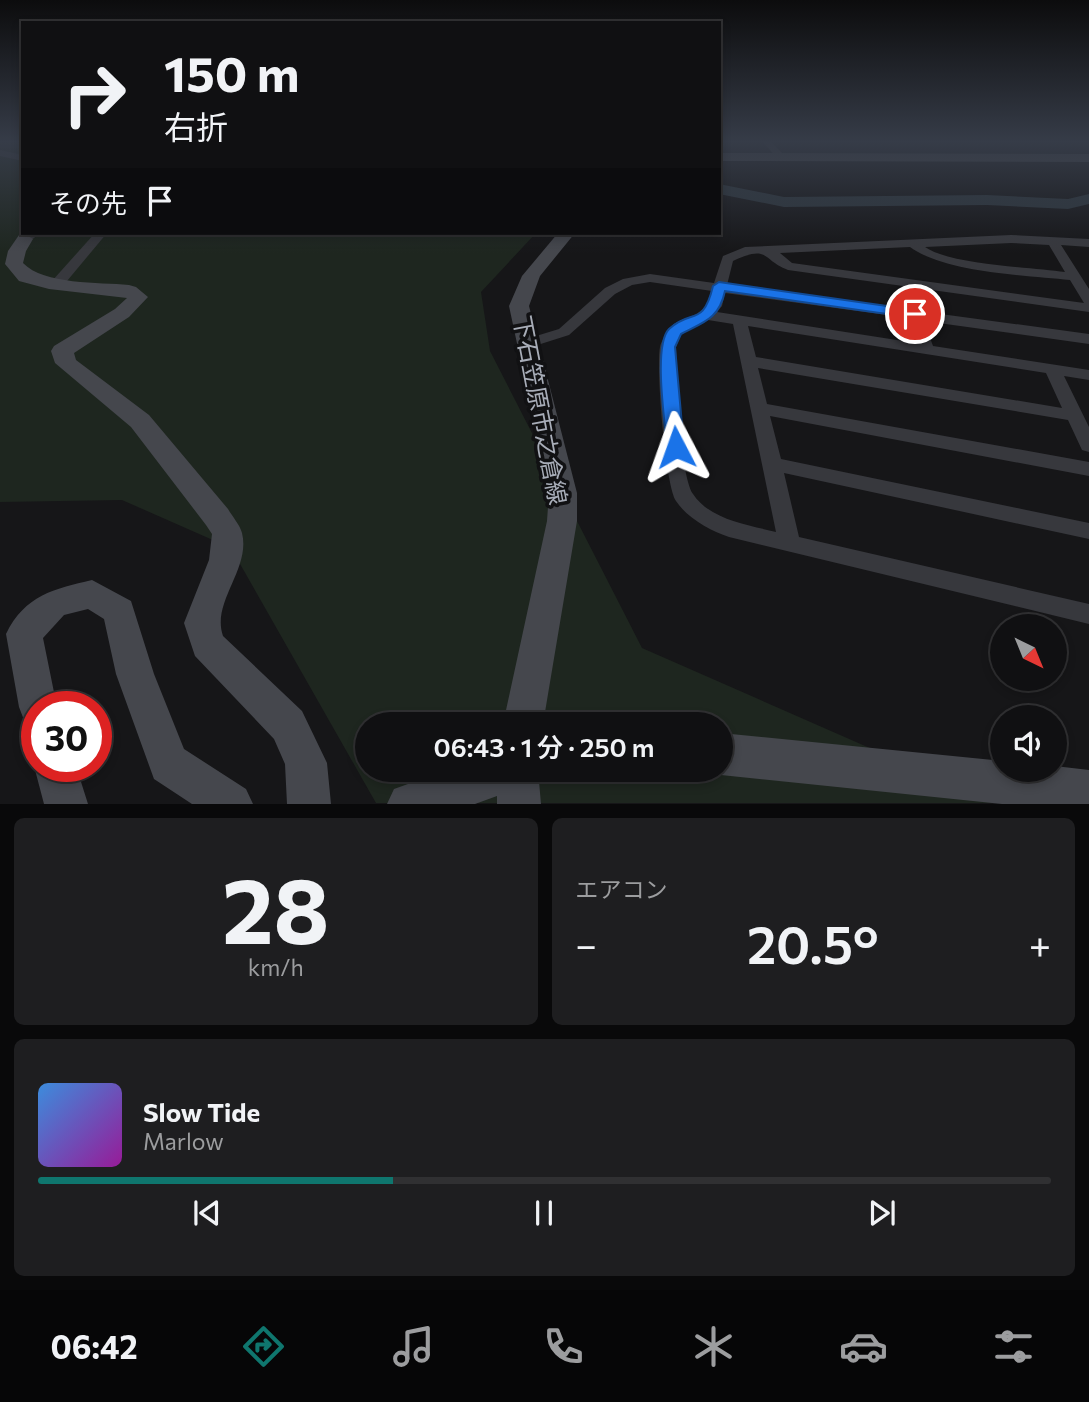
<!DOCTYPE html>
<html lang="ja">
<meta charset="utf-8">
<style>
:root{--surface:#101012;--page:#1e1e20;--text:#f1f3f6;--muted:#9c9d9f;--line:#303032;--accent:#0f766e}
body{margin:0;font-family:Commissioner,"Noto Sans JP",sans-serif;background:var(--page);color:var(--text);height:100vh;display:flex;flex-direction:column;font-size:26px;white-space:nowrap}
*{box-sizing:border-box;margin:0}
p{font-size:23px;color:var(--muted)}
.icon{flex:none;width:38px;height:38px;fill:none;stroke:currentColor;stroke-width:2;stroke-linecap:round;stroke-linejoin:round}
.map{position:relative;height:804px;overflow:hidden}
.panel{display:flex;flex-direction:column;gap:14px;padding:14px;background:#09090a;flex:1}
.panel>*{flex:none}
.guide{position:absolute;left:21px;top:21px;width:700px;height:214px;border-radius:0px;box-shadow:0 4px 10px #0003,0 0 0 2px var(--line);background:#101012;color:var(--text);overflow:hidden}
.needle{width:46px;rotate:137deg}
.controls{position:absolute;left:990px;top:614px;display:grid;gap:14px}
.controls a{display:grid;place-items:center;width:77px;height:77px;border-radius:50%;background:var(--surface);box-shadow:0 4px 10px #0003,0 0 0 2px var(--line);font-size:35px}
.speed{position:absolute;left:21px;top:691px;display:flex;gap:14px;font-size:35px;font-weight:700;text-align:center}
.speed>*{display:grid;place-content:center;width:91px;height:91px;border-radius:50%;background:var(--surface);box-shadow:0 4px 10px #0003,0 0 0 2px var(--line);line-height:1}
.speed .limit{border:10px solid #d22;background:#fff;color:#111}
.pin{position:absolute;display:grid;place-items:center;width:60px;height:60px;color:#fff;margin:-30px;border:4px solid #fff;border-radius:50%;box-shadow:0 2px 7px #0007}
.me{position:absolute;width:77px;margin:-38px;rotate:356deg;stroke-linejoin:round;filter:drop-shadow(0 0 5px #0008)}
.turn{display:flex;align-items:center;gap:24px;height:147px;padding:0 28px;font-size:32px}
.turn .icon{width:91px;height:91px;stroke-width:2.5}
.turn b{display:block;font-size:49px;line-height:60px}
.then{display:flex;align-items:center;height:66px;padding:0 28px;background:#0003;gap:14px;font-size:26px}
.big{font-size:52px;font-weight:600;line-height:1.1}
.panel .card{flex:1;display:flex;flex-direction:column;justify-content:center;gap:10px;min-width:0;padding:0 24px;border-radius:10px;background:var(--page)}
.panel .dial{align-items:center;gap:0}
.dial b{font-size:91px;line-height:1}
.song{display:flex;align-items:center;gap:21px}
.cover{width:84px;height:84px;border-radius:10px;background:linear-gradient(135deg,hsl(210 70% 55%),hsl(300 70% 35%))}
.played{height:7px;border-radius:4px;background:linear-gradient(90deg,var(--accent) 35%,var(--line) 35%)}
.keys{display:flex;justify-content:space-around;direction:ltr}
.heat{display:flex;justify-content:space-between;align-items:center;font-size:38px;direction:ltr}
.panel .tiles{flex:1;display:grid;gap:14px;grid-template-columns:1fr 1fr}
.card:last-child{grid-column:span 2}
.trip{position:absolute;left:355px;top:712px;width:378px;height:70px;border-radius:35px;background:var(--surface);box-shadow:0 4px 10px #0003,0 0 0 2px var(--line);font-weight:600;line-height:70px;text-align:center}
.dock{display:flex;height:112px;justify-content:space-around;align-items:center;background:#060607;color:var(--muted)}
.dock .icon{width:49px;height:49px}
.dock .current{color:var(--accent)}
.dock b{font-size:32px;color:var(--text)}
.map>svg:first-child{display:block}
.green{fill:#1e261f;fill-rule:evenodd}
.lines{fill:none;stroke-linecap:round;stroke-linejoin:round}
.river{fill:#2c353c;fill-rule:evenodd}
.street{fill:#37383d;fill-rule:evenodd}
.secondary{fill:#45474d;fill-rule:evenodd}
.route{fill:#1a73e8;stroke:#114b97;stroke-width:2}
.labels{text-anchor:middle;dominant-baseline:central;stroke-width:7;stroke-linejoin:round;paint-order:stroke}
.street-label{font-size:24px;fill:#a8adb8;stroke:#111113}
</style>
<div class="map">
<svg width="1089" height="804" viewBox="0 0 1089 804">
<rect width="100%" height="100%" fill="#161618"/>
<!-- green -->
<path class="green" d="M0,141H23V233H536L481,292L490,351L642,648L995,803H376L231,548L122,500L0,502ZM368,724H721V770H368Z"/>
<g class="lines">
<!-- river -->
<path class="river" d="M719,184L784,197L987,195L1068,199L1089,194V204L1068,209L987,205L784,207L719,194Z"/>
<!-- street -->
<g class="street">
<path d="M762,141H770L784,155V159H778Z"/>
<path d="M0,150L23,155V161L0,156Z"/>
<path d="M26,233H40L29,242H21L19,239Z"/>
<path d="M95,233H107L62,287H52V281Z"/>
<path d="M1011,235L1089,239V247L1061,245L1089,289V312L788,270C761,260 770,244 733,261L727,285L1089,334V344L924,321L933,346L1089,370V380L1064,376L1089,427V452L1082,450L1068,420L758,368L767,404L1089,462V476L770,416L781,459L1089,523V539L784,473L799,537L1089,604V624L729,537C711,531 687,518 676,501C665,483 656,368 660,347C661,342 665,336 667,332C678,312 703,325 712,291L650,282L632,285L615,294L569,335L528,348L520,343L523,340L559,329L605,288L623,279L650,274L714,283L723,256L745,247ZM1011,243L1049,245L1065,272C1031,267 951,265 925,247ZM910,247C946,273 1025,275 1070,280L1084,303L792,263L780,253ZM725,293L909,318L916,343L717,312L722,306ZM708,320L733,324L776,532C749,525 710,520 693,494C679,471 678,377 676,347L681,334ZM748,326L1046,373L1062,408L756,357Z"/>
</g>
<!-- secondary -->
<g class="secondary">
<path d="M719,153L1089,154V162L719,161Z"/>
<path d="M558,233H575L540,276L529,306L577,493V521L543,724H503L547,521L549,493L509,306L522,276Z"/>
<path d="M25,234L33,239L26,251L23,263C44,285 99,282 129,285L136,287L148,297L129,317L74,353L76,360L149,415L228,509C232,516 240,525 242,533C251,569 211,602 223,636L302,711L327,763L331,804H287L285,764L274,739L195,656L184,623L209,560L212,534L206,525L131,427L55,363L51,351L54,346L115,309L127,298L49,289L19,281L5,264L8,251L19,235Z"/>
<path d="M92,580L131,601L154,674L184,749L246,789L253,804H192L154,779L116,674L104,619L88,609L64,615L43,638L57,707H37V725L24,720L19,707L6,634C25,595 54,589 92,580Z"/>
<path d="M721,733L1003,761V770H1055V766L1089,770V804H1002L721,775L710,770H721Z"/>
<path d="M37,760V766H76L88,804H44L34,766Z"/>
<path d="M447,770H538L541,804H497V796L475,804H387L394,789Z"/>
</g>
</g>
<!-- sky -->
<linearGradient id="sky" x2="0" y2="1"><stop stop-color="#0c0c0d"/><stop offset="0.56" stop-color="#363c48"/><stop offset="1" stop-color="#363c48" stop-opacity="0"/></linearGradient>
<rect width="1089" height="253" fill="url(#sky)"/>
<!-- route -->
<path class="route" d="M719,282L915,310L922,314L915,318L725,291C719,319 704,322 681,334L675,347L684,447L682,451H669L667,447C665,423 653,345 669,329C691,308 703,328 713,286Z"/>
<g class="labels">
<!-- street labels -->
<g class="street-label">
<text transform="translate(541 410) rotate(79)">下石笠原市之倉線</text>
</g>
</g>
</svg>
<div class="controls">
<a><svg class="needle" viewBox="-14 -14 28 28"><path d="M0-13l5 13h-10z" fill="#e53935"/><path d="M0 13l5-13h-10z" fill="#9c9d9f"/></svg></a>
<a><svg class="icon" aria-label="sound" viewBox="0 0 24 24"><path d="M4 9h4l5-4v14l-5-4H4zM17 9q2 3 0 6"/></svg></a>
</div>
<div class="speed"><div class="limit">30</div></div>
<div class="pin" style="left:915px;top:314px;background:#d93025"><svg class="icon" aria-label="arrive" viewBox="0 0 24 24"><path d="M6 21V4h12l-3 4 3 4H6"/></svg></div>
<svg class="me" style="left:676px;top:447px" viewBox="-20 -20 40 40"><path d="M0-17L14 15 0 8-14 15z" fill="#1a73e8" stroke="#fff" stroke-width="4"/></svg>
<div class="trip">06:43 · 1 分 · 250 m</div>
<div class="guide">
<div class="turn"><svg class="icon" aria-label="right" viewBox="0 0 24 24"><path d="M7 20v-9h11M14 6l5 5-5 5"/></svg><div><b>150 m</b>右折</div></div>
<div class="then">その先<svg class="icon" aria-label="arrive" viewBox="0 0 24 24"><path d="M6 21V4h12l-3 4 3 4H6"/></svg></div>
</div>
</div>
<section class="panel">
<div class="tiles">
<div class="card dial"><b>28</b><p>km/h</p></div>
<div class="card"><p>エアコン</p>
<div class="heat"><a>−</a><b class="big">20.5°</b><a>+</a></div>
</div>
<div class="card">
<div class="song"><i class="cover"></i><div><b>Slow Tide</b><p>Marlow</p></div></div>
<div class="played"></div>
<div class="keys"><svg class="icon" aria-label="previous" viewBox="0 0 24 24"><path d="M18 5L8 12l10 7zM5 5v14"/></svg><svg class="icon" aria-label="pause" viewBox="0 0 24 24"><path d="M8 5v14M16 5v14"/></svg><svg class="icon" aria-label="next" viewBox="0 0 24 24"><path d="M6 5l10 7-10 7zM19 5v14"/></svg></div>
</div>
</div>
</section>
<nav class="dock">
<b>06:42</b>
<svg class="icon current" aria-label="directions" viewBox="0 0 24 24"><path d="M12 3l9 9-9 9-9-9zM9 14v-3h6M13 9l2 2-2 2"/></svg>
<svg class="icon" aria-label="music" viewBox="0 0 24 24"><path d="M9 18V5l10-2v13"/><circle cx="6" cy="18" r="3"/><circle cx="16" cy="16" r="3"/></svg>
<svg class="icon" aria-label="phone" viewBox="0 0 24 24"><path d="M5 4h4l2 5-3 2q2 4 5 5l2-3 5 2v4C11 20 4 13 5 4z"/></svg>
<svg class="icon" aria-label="climate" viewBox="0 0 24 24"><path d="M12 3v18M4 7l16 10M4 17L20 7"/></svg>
<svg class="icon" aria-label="car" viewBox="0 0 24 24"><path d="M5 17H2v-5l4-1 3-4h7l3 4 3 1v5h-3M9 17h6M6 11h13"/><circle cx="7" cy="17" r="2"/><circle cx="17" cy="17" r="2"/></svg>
<svg class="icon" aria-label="filters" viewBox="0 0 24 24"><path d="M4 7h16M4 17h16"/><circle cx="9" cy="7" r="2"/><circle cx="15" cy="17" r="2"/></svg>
</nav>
